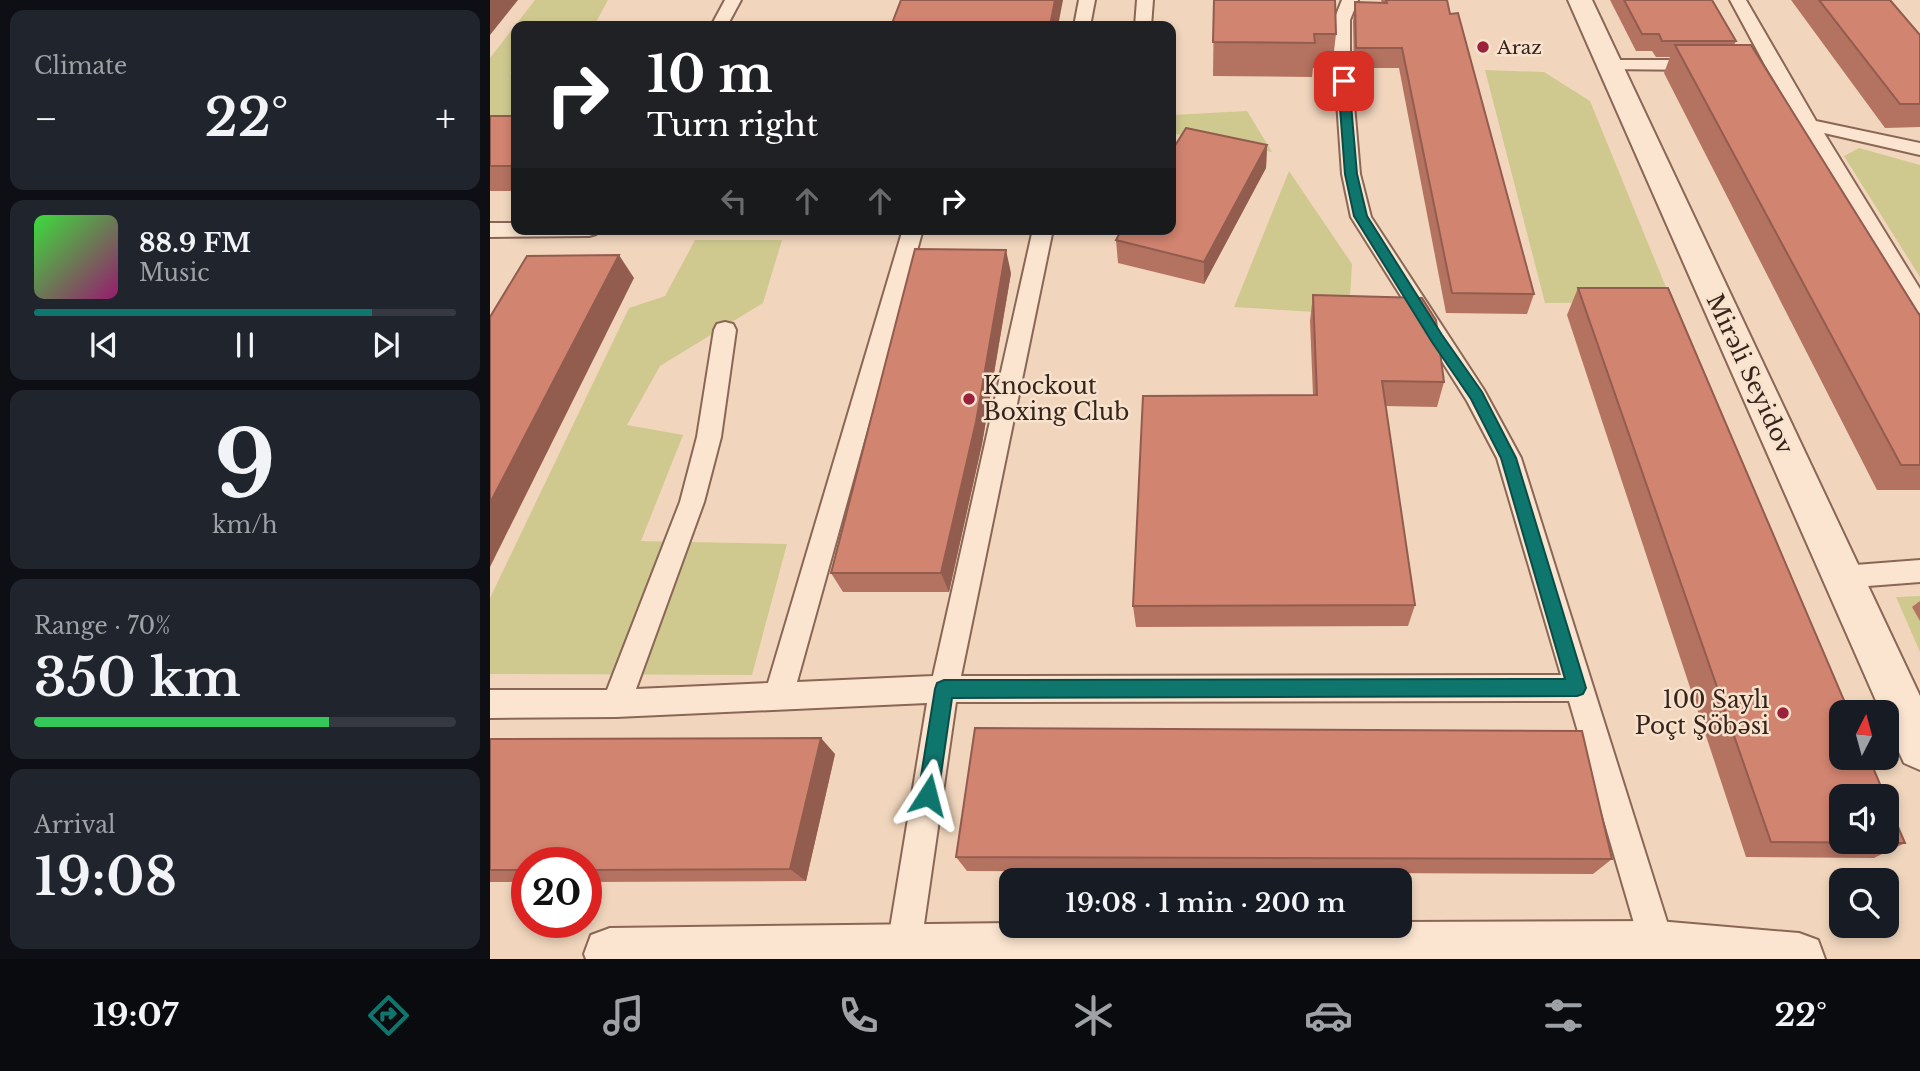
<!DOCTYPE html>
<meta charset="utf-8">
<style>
:root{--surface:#171b24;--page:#20242c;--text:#f1f3f6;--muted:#9ea1a6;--line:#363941;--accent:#0f766e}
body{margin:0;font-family:"Libre Baskerville",serif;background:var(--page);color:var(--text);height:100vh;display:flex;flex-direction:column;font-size:26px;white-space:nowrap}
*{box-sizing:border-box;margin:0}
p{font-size:23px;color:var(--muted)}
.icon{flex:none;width:38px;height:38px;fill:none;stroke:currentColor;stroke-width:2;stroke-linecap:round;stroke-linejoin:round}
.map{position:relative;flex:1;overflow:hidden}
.panel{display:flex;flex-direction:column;gap:10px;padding:10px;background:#0d0f14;width:490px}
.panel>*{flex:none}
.top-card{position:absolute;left:21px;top:21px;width:665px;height:214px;border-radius:14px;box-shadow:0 4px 10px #0003;background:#202124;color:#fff;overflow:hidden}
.needle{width:46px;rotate:6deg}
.fabs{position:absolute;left:1339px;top:700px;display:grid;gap:14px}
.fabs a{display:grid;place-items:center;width:70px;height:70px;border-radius:14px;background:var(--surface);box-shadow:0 4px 10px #0003;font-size:35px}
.speed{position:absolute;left:21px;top:847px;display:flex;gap:14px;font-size:35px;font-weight:700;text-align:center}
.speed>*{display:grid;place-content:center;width:91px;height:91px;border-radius:50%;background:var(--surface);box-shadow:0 4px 10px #0003;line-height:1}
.speed .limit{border:10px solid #d22;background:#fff;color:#111}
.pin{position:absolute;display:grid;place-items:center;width:60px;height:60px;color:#fff;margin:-30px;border-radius:14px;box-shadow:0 4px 10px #0006}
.me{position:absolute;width:77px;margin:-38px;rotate:9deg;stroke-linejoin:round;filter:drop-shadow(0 0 5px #0008)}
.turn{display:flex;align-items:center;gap:24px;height:147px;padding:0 21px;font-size:32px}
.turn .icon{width:91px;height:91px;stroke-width:2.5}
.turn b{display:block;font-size:49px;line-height:60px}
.lanes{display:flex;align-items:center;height:66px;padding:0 21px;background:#0003;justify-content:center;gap:35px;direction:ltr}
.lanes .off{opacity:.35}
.big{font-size:52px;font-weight:600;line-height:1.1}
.panel .tile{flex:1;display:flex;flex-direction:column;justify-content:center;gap:10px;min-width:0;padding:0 24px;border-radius:14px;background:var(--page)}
.panel .dial{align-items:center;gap:0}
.dial b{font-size:91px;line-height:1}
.song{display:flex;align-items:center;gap:21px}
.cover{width:84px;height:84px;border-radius:10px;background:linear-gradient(135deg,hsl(120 70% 55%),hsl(320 70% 35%))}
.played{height:7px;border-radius:4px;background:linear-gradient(90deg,var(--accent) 80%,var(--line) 80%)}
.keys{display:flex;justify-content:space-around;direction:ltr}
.heat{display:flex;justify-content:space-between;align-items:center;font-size:38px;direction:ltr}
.charge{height:10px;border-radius:5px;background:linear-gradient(90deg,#34c759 70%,var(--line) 0)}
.trip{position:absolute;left:509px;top:868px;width:413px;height:70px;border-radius:14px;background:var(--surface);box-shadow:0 4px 10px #0003;font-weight:600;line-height:70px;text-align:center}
.tab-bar{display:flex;height:112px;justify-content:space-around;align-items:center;background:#090b0e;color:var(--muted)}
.tab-bar .icon{width:49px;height:49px}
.tab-bar .selected{color:var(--accent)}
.tab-bar b{font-size:32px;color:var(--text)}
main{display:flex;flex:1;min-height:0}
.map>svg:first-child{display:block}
.green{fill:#cfc990}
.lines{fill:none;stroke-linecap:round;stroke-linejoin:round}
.lane-casing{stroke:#896655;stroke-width:4}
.street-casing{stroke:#896655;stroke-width:4}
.lane{fill:#fbe5d0;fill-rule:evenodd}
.street{fill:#fbe5d0;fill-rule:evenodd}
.wall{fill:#b47260}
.shaded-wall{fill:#925c4e}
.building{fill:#d18470;stroke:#925c4e;stroke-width:2}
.route{fill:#0f766e;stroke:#0a4d48;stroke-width:2}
.poi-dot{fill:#9c213c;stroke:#f7e2cd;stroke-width:2.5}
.labels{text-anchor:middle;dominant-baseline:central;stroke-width:5;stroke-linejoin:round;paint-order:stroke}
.far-poi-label{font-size:19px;fill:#37231b;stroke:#f7e2cd;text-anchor:start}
.street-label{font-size:23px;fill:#37231b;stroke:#f7e2cd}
.poi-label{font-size:23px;fill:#37231b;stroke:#f7e2cd;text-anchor:start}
</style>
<main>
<section class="panel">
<div class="tile"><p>Climate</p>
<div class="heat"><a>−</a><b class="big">22°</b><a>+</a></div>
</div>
<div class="tile">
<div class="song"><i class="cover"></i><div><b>88.9 FM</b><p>Music</p></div></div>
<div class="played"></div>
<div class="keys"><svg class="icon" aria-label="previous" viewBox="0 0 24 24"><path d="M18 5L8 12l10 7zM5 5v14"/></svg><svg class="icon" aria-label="pause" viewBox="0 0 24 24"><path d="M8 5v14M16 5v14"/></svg><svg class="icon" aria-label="next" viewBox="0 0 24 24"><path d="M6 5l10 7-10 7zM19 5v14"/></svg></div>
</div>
<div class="tile dial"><b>9</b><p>km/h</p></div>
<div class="tile"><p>Range · 70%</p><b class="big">350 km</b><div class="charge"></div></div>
<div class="tile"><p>Arrival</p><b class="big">19:08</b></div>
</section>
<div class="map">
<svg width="1430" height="959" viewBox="0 0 1430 959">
<rect width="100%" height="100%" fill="#f1d6bd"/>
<!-- green -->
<g class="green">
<path d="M45,0H118L104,26H26V62L20,74H26V134H0V58Z"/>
<path d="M995,70L1054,72L1100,101L1182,302L1055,303Z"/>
<path d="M757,111L782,152L681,133V115Z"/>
<path d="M1369,148L1430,165V277L1354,156Z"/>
<path d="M799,171L862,264L859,314L744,307Z"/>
<path d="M205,240H292L273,303L170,366L137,425L193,435L151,541L297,544L262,675L0,674V598L139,308L175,296Z"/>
<path d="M1430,596V652L1406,597Z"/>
</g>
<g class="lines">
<!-- lane casing -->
<g class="lane-casing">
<g id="lane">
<path d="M235,0H251L237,26H221Z"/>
<path d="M589,0H605L600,26H584Z"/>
<path d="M647,0H663L661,26H645Z"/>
<path d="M852,0H868L860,20V58L870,174L881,217L994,390L1031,458L1185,947L1180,959H1157L1151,947L1079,701L466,702L429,959H395L437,703L126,717L0,718V690H117L190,502L207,437L224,330L227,324L235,322L243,324L246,330L231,437L214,502L146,689L278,683L413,229H433L307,682L443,676L543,229H563L471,676L1071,675L1007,458L977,401L861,217L852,174L844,58V20Z"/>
<path d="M1240,0H1256L1326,121L1430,143V155L1334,133L1430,289V313L1422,311L1275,65Z"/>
<path d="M1120,60H1209L1217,65L1209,70L1114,69L1112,65L1114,61Z"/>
<path d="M0,223H26V229H109L106,234L99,236L0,237Z"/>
<path d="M1430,560V582L1352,588L1343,585L1339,577L1343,569L1352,566Z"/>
</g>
</g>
<!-- street casing -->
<g class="street-casing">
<g id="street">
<path d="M1078,0H1102L1430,696V770L1414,763L1396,724V712H1391Z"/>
<path d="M1168,921L1309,933L1328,940L1335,959H96L94,954L101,935L120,928L522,923V926H910V922Z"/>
</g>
</g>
<!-- lane -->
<use href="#lane" class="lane"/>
<!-- street -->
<use href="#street" class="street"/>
</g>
<!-- wall -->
<g class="wall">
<path d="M724,0L846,34L842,68H823L822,77L723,76Z"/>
<path d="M891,0H957L960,14L1044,294L1037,314L956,313L909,68H864L863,22L865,2L892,3Z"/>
<path d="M1120,0H1222L1246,41L1244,45L1430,316V490H1387L1174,73L1180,57H1166L1162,51H1146Z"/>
<path d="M1301,0H1400L1430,35V127L1395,128Z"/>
<rect x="0" y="116" width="26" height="75"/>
<path d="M777,145L776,168L714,284L628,263L626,240Z"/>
<path d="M521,273L492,444L459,592H353L341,573Z"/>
<path d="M1088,288L1415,843L1384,858L1256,857L1077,315Z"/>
<path d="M823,295L954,382L947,407L895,406L925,605L918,626L646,627L643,606L823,395L820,321Z"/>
<path d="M1430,601V621L1422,607Z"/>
<path d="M0,739L345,754L316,881L96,882V863H37V882H0Z"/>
<path d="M466,857L1122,859L1103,874L477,871Z"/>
</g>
<!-- shaded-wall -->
<g class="shaded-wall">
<path d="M0,0H28L0,35Z"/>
<path d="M565,0H573L568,26H560Z"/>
<path d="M777,145L776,168L714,284V262Z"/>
<path d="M516,250L521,273L492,444L459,592L451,573Z"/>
<path d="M129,255L144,278L0,567V503Z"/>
<path d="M331,738L345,754L316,881L300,869Z"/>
</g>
<!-- building -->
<g class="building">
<path d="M411,0H565L560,26H401Z"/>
<path d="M724,0H845L846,34H824L825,43L723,42Z"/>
<path d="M896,0H957L960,14L968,13L1044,294L962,293L912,48H866L865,2L897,3Z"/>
<path d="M1134,0H1222L1246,41H1172L1169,34H1152Z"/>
<path d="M1329,0H1400L1430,35V104H1410Z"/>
<path d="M1185,45H1261L1430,316V465H1411Z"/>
<rect x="0" y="116" width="26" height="50"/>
<path d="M696,128L777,145L714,262L626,240L632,229H681V152Z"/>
<path d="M425,249L516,250L486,422L451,573H341Z"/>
<path d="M129,255L0,503V317L37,256Z"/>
<path d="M1088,288H1178L1359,712H1351V758H1379L1395,796H1351V842H1396V799L1415,843L1281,842Z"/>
<path d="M823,295L932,298L946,320L954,382L892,381L925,605L643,606L653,396L827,395Z"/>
<path d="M485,728L1092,731L1122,859L466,857Z"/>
<path d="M331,738L300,869L96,870V863H37V870H0V739Z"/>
</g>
<!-- route -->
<path class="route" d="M854,78L859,81L867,174L877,216L952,335L992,392L1026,458L1096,688L1093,694L1087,696L462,698L448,795L445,802L438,805L431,802L428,795L445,689L447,683L454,680L1075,679L1011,458L981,399L942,342L864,216L855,174L848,81Z"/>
<!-- markers -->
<g class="poi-dot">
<circle cx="993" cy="47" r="7"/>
<circle cx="479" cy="399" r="7"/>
<circle cx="1293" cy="713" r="7"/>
</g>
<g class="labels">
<!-- far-poi labels -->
<g class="far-poi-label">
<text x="1007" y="47">Araz</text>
</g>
<!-- street labels -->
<g class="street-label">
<text transform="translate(1260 374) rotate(65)">Mirəli Seyidov</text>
</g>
<!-- poi labels -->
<g class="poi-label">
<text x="493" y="386">Knockout<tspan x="493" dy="26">Boxing Club</tspan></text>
<text x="1279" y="700" text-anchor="end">100 Saylı<tspan x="1279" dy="26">Poçt Şöbəsi</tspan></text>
</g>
</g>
</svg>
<div class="fabs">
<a><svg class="needle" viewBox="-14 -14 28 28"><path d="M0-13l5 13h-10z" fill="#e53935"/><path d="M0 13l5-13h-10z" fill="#9ea1a6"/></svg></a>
<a><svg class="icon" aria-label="sound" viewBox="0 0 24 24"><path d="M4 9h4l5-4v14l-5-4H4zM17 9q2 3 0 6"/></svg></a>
<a><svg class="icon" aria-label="search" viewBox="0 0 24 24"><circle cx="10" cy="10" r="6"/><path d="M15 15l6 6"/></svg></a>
</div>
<div class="speed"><div class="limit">20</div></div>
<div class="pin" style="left:854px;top:81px;background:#d93025"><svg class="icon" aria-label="arrive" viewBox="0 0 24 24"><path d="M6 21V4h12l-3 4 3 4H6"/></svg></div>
<svg class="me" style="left:438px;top:795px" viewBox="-20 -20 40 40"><path d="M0-17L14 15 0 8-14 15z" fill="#0f766e" stroke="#fff" stroke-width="4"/></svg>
<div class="trip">19:08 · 1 min · 200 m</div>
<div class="top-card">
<div class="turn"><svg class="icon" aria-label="right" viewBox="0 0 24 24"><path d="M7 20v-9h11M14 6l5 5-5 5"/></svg><div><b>10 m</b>Turn right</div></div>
<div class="lanes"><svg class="icon off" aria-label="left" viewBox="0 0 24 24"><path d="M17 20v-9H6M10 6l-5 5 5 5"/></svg><svg class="icon off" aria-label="ahead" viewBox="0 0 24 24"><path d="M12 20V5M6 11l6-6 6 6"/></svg><svg class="icon off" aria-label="ahead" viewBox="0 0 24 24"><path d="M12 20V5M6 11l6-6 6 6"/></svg><svg class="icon" aria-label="right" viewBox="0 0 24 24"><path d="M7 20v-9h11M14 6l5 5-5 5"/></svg></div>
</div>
</div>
</main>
<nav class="tab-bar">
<b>19:07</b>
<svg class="icon selected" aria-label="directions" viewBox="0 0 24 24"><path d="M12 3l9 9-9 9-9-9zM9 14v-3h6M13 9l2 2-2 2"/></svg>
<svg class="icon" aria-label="music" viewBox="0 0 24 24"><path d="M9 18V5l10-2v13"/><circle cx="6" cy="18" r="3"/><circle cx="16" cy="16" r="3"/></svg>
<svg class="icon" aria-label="phone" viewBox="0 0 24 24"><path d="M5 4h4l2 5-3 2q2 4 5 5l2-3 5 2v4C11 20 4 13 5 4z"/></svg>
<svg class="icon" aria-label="climate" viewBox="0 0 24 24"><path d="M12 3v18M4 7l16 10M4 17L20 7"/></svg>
<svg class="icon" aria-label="car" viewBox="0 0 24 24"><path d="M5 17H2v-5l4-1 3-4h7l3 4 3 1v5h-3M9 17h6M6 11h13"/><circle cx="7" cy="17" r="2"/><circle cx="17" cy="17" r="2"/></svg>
<svg class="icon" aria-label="filters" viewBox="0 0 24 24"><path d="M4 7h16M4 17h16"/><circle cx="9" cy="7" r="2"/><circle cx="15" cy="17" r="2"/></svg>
<b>22°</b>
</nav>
